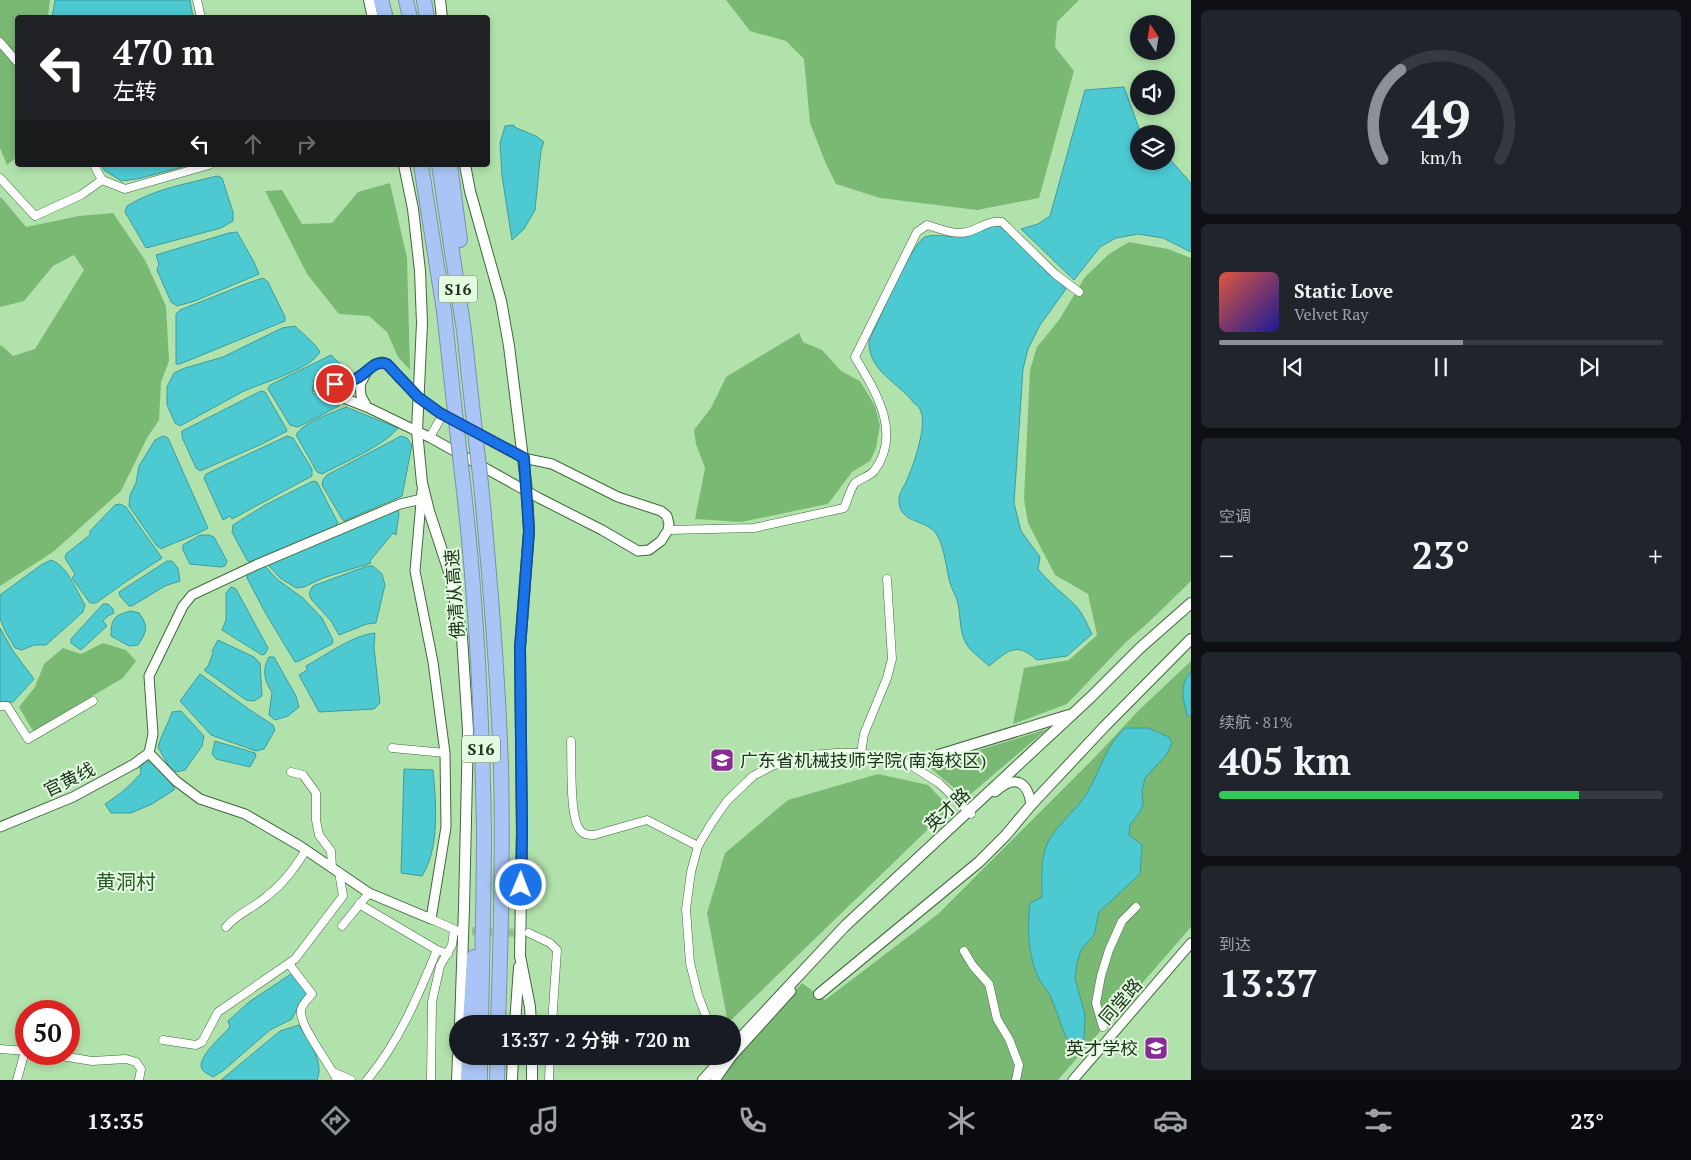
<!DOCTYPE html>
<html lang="zh">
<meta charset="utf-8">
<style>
:root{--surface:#171b24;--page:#20242c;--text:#f1f3f6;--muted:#9ea1a6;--line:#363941;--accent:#8c9099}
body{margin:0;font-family:"PT Serif","Noto Sans SC",serif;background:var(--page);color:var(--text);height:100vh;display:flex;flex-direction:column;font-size:19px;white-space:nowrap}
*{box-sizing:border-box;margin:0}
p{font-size:16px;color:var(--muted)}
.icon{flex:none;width:28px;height:28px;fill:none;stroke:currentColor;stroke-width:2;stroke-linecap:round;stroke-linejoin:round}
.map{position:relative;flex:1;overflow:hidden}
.drawer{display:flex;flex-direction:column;gap:10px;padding:10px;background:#0d0f14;width:500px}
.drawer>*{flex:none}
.hud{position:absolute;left:15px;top:15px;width:475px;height:152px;border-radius:5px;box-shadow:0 2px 8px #0003;background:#202124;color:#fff;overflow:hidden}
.needle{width:32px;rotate:348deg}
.buttons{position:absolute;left:1130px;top:15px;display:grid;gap:10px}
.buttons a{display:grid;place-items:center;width:45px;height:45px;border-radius:50%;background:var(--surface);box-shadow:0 2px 8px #0003;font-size:25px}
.speed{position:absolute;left:15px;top:1000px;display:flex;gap:10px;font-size:25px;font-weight:700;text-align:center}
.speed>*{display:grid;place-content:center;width:65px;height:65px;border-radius:50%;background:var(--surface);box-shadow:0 2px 8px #0003;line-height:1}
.speed .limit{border:8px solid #d22;background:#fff;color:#111}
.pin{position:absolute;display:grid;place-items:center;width:42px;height:42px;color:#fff;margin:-21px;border:2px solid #fff;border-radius:50%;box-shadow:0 1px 5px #0007}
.me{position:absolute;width:55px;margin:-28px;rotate:1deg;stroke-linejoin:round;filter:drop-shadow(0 0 4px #0008)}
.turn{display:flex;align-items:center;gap:18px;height:105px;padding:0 15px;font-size:22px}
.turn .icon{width:65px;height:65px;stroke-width:2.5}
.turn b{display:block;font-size:35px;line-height:42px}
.lanes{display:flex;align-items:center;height:48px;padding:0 15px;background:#0003;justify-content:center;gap:25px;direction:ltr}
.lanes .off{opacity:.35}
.big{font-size:38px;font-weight:600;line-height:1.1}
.drawer .widget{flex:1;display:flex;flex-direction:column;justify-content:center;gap:8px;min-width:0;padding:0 18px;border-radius:8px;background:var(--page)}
.drawer .dial{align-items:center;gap:0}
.dial svg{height:130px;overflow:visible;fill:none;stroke:var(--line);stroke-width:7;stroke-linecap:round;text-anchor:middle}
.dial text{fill:var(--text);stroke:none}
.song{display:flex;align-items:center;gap:15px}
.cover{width:60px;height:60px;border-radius:8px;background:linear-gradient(135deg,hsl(10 70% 55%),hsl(240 70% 35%))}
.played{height:5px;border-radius:2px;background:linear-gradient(90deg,var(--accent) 55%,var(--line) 55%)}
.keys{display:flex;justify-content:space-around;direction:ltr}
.heat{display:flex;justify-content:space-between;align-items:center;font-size:28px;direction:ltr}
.charge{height:8px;border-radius:4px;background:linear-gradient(90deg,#34c759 81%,var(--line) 0)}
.trip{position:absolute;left:449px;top:1015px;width:292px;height:50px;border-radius:25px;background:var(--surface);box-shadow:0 2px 8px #0003;font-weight:600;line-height:50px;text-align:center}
.tabs{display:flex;height:80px;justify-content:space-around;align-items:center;background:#090b0e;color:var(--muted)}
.tabs .icon{width:35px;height:35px}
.tabs .current{color:var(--accent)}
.tabs b{font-size:22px;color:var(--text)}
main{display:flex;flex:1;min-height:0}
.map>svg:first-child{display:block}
.green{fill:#7ab974}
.water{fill:#4dc9d2;stroke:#409c9c}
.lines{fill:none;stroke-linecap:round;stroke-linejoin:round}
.minor-tunnel{stroke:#95bf90;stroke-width:8;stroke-dasharray:8 4;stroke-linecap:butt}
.minor-casing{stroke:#3e693a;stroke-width:9}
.tertiary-casing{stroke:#3e693a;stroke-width:11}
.secondary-casing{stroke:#3e693a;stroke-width:12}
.motorway-casing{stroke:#7991aa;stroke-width:16}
.minor{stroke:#fff;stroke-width:8}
.tertiary{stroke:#fff;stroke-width:9}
.secondary{stroke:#fff;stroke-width:10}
.motorway{stroke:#a9c4f5;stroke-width:14}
.motorway-bridge-casing{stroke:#7991aa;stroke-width:16;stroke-linecap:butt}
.motorway-bridge{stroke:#a9c4f5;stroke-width:14}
.route-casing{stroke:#114b97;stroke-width:12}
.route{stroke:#1a73e8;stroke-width:9}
.labels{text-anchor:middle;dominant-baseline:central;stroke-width:4;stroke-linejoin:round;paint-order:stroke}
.shield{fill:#e3fbe0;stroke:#5a6f58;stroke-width:1}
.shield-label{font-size:16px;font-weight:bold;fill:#20331e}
.street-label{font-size:18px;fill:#20331e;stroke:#e3fbe0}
.poi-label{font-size:18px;fill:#20331e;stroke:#e3fbe0;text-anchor:start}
.quarter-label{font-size:20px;fill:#2d582a;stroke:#e3fbe0}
</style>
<main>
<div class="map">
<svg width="1191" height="1080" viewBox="0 0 1191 1080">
<rect width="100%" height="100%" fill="#b2e2ac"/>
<!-- green -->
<g class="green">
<path d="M0,0H50L48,17L18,18L17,157L7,165L0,148Z"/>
<path d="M726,0H1079L1057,22L1055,47L1074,71L1039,198L977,210L880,198L836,184L826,164L810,123L804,59L786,41L750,31Z"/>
<path d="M390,183L407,258L410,370L398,357L387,332L369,316L339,314L307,274L265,191L282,190L302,224L332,223L358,192Z"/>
<path d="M1,197L26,227L79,216L113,213L145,260L166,306L169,361L161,382L159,420L147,438L121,491L53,552L0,586V347L1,345L13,356L35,349L84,270L74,255L53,266L24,301L0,307V198Z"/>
<path d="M1129,242L1168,249L1191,258V581L1150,621L1125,643L1067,704L1013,724L1024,668L1069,660L1097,635L1088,594L1055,575L1028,523L1024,499L1030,370L1037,347L1059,320L1085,277L1109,254Z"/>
<path d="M799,333L803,342L822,350L841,371L860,381L875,406L880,425L876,448L870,461L852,472L828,504L741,522L695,519L705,468L696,444L694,430L711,408L726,377Z"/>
<path d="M103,643L126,650L136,661L123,678L33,731L19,707L35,687L44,664L63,648L81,654Z"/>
<path d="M1191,661V927L1058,1080H720L732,1061L802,983L825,1000L938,914L1096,756L1138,711Z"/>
<path d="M1047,729L966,798L928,766Z"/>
<path d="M878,774L928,785L950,808L728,1023L707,913L725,853L788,800Z"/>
</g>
<!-- water -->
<g class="water">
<path d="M55,0H190L193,17H52Z"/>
<path d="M1124,87L1140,131L1143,134H1139V161H1166V155L1191,183V252L1163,238L1138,234L1116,238L1100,247L1074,280L1021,229L1038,224L1050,216L1085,90Z"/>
<path d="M514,125V127L536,136L544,142L541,150L535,210L524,229L512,240L502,176L500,143L505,126Z"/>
<path d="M102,165H190L137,179L121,181L104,170Z"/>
<path d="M217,176L222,178L233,212V221L221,228L146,248L125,212L127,206C154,189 186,184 217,176Z"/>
<path d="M995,223L1000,226L1066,289L1040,325L1028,349L1023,369L1014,503L1021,531L1040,557L1038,569C1049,583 1063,593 1076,606C1083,614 1087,624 1092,634L1067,656L1037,660C1016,641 1008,651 989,666C982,659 972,653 967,645C959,633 961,617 958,604C957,597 952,590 950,583C946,568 945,549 937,535C927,518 898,525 899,499C899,493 904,487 906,482C913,467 927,427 921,412C920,408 917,405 914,403C898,382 868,371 869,341C877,324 912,242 925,237C935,233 948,238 959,236C971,235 983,228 995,223Z"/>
<path d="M237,232L254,262L259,274L195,301L177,306L171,302L157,270L159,264L156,255L229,233Z"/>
<path d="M263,278L268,282L285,317V321L180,364H176V314L180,310L248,283Z"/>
<path d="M295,326C304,335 314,342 320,352C310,370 261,383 242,392C221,403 201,415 180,426L175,423L167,405V387L174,373L185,368L223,357L282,328Z"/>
<path d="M331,355L351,374C341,379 330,376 319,375L312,393L339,404V406L298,427L290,425L268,389L270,385Z"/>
<path d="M261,391L265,392L286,428L287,431L262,444L200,471L196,468L182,437V431Z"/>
<path d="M346,407L398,428C384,446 343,463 322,474L317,472L296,435C303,422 332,413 346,407Z"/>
<path d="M163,436L168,438L208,528C193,537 177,541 161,549L156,545L129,506L130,495L136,483L139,466L155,440Z"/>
<path d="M287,436L293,438L312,469V476L232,519L230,516L223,520L204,478L206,474Z"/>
<path d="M401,436L407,438L412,445L402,496L344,521L342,519L322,485L323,480L327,475Z"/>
<path d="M313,481L317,482L338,523L334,527L250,562L247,560L232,532L233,525L265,505Z"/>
<path d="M120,504L126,507L162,558L127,581L96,603H90L72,578L75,574L65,558L66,554L90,535V531L115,505Z"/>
<path d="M398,508L399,514L396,535L393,533L370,561L371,563L323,578L304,587L296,588L280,578L269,566L271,561Z"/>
<path d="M200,535H209L214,537L227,561L225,566L221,567L190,564L183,550V545Z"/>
<path d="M51,560C67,565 76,590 85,605L83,612L46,645H34L22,650L15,648L5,631L0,619V595L41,565Z"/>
<path d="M167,561H172L178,568L180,581L165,586L132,606H129L120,596L119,592Z"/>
<path d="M264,565L278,580L303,598L322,618L333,640L332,644L299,661L295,662L266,614L247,578V572Z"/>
<path d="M367,566H373L382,574L385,585L376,623L367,624L339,635L331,621L311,599L309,593L313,586Z"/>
<path d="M231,587L236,589L268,648L265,654L262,655L222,630L226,620V593Z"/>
<path d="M103,604H108L113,609L114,613L108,616L103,621L107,626L81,650L71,643V639Z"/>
<path d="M131,611L139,613C149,627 147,631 138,645L129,646L111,636C111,619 114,615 131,611Z"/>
<path d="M0,628L13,651L34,679L13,702H0Z"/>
<path d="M375,633L374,647L380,703L374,709L319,712L299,675L307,670L306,666C326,655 353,635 375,633Z"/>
<path d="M218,640L254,657L260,663L262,696L254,701L246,700L204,670L208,666L213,653L212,651Z"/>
<path d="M269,657H274L296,696L299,707L288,716L275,720L269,715L272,692C264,681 262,669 269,657Z"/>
<path d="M1191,671V717L1187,715C1183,699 1179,685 1191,671Z"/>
<path d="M200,674L250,710L273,725L275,730L264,749L256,751L211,735L180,701Z"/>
<path d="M181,711L204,736L202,746L185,770L176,772L168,765L158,747C161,735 168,724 172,712Z"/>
<path d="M1125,728H1148L1169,737L1172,743L1167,754L1145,778L1142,791L1143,805L1139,813L1130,825L1129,835L1142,845L1140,874L1099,912L1094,935L1081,950L1077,963L1075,979L1085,1014L1084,1040L1071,1045C1063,1034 1061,1022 1056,1010C1054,1005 1052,1000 1050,995C1047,990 1042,985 1039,979C1028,957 1027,927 1030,903L1042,897C1042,880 1040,861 1047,844C1056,825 1076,811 1087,793C1100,771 1106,745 1125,728Z"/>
<path d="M215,741L255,753L256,756L250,767L216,759L212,754Z"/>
<path d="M147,760L155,766L174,787V790L152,804L131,813H111L105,804C119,795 130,786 141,773L140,767Z"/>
<path d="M404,769L433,770C436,802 440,848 422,876L401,873Z"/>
<path d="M291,974L306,989L307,993L305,999L298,1007L292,1019L270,1030L224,1070L213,1077C208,1074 202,1072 201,1066C200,1055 223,1035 230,1027L228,1021L249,1002Z"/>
<path d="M299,1025C308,1040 325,1062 317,1080H221L280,1031Z"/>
</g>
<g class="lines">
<!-- minor-tunnel -->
<path class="minor-tunnel" d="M460,931L526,933"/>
<!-- minor casing -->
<g class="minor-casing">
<g id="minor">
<path d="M197,0L201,18"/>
<path d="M0,42L18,63"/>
<path d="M94,165L102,180"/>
<path d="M0,178L35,216L81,195L102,180L125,189L209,165"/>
<path d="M430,437L443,414"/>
<path d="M668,530L754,528L844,508C847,502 850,489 855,483C860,478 869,477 874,471C903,433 875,391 855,357L917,232L927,225C940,229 954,235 967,232C979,229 989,220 1002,222L1055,274L1079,292"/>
<path d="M0,706H7L28,739L93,701"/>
<path d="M571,741C572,759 569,817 580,830C584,835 588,835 594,835L647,820L698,846"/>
<path d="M392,748L445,753"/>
<path d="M861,753L864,734L887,678L892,659L887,579"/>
<path d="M291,772L303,775L316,793V820L319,835L331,851L332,868"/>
<path d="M359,904L437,950"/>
<path d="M431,919L458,931"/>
<path d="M342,926L369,893"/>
<path d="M226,927C237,914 253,908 266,897C284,883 294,869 306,850"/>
<path d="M529,933L550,943L557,950L552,1024"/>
<path d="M964,951L973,966L989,984L997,1019L1009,1039L1019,1065L1016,1080"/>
<path d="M290,963L292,968L312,994C308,999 302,1004 301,1010C299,1026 330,1064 337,1080"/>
<path d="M709,1024L698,995L690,963L686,909L691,872L698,846L711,824L727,801L753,776L772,766L811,755L837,753H861L909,764L939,783L971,814"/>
<path d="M1103,1027L1096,1003L1101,976L1109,950L1122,921L1136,907"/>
<path d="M163,1040L196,1045L202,1042L218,1012L295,959L343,896L339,872"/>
<path d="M0,1049L26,1051"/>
<path d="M49,1054L92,1061L126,1059L136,1062L141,1069L139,1080"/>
<path d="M333,1072L351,1080"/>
<path d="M17,1080L25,1051"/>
<path d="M367,1080C399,1042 418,996 437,950L448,954"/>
<path d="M431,1080L432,1002L440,966L452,945L454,930"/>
<path d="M549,1080L550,1056"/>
</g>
</g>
<!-- tertiary casing -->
<g class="tertiary-casing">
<g id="tertiary">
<path d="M382,362L387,364L418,397L440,413L523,458L552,464L618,497L661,511L667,516L669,524L668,530L661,541L649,550L638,551L602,530L539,498L431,438L367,407L361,396L360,385L367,371L375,364Z"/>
<path d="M319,382C336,385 351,384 365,373"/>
<path d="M318,388L367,407"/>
<path d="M149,753L176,781L200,799L245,814L300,846L369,893L431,919L446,827L445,753L433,662L415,571L422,491"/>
<path d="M149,753L153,734L149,676L183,606L192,595L256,565L400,504L422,499"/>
<path d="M995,792C1015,774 1028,781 1031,805"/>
<path d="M0,827L73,797L134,764L149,753"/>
<path d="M732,1056L791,991"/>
<path d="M715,1080L732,1056"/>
<path d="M1073,1080L1191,943"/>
</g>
</g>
<!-- secondary casing -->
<g class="secondary-casing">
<g id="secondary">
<path d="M369,0L373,18"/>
<path d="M440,0L442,18"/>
<path d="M404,165L413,209L420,271L422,323L417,431L422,483L429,511L450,575L462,637L468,730L464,908L460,1024"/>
<path d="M465,165L470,191L501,301L509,346L527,491L529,531L520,648L522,832L520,956L530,1007L531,1024"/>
<path d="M909,764L1069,715"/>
<path d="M819,994L979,862L1006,835L1031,805L1104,727L1191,639"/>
<path d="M515,1024L519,967"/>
<path d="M732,1047L845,926L1091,697L1140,648L1191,603"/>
<path d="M457,1080L458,1056"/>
<path d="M512,1080L513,1056"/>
<path d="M532,1080V1056"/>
<path d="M703,1080L725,1056"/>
</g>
</g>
<!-- motorway casing -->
<g class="motorway-casing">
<g id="motorway">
<path d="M381,0L386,18"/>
<path d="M406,0L410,18"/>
<path d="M424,0L427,18"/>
<path d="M421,165L444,311L454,403"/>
<path d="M439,165L464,331L473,414"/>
<path d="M450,165L460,240"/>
<path d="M462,474C476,592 482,712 484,830C484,895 482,959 481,1024"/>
<path d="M481,484C490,578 498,672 501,767C503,852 501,938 498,1024"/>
<path d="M470,1024L474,957"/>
<path d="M468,1080L469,1056"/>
<path d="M480,1080V1056"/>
<path d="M497,1080L498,1056"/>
</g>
</g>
<!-- minor -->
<use href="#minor" class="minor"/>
<!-- tertiary -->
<use href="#tertiary" class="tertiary"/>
<!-- secondary -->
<use href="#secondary" class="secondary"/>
<!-- motorway -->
<use href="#motorway" class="motorway"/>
<!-- motorway-bridge casing -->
<g class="motorway-bridge-casing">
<g id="motorway-bridge">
<path d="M454,403L462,474"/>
<path d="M473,414L481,484"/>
</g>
</g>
<!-- motorway-bridge -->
<use href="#motorway-bridge" class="motorway-bridge"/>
</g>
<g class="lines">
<!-- route casing -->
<g class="route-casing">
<path id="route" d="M335,384C342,384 349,382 355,379C367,374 374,359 387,364L418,397L440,413L524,458L529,531L520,648L522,832L521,885"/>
</g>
<!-- route -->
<use href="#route" class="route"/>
</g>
<!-- icons -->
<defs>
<g id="university-square" transform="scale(1.25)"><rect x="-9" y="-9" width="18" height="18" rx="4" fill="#882b96" stroke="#e3fbe0"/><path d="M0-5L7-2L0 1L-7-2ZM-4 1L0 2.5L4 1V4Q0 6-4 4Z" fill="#fff"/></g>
<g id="school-square" transform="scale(1.25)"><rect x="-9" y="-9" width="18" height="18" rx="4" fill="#882b96" stroke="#e3fbe0"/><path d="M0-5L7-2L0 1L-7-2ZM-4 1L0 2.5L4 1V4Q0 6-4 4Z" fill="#fff"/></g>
</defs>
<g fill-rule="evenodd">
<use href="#university-square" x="722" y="760"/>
<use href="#school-square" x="1156" y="1048"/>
</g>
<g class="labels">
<!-- shield labels -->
<g class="shield">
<rect x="439" y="275.5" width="38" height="27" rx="4"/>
<rect x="462" y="735.5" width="38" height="27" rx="4"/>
</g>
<g class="shield-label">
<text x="458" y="289">S16</text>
<text x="481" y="749">S16</text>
</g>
<!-- street labels -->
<g class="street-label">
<text transform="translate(454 594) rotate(-94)">佛清从高速</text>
<text transform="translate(69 779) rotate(-26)">官黄线</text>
<text transform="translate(947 809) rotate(-43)">英才路</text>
<text transform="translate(1120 1001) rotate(-49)">同堂路</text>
</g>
<!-- poi labels -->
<g class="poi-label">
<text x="740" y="760">广东省机械技师学院(南海校区)</text>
<text x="1138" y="1048" text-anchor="end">英才学校</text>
</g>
<!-- quarter labels -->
<g class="quarter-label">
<text x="126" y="881">黄洞村</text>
</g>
</g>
</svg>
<div class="buttons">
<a><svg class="needle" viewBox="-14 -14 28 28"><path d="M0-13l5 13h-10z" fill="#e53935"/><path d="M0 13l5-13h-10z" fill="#9ea1a6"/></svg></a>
<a><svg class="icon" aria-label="sound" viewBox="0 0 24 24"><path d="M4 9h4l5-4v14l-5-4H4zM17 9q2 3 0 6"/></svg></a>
<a><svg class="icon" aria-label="layers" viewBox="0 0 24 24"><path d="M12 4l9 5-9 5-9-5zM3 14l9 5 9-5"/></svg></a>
</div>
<div class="speed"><div class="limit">50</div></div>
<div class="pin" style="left:335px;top:384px;background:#d93025"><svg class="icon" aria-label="arrive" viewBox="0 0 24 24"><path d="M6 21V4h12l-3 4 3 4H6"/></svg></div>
<svg class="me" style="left:521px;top:885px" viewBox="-20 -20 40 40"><circle r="17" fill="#1a73e8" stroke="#fff" stroke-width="3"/><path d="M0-11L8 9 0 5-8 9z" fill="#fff"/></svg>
<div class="trip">13:37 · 2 分钟 · 720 m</div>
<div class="hud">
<div class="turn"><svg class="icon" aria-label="left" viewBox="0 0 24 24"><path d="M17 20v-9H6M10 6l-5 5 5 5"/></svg><div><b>470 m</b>左转</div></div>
<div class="lanes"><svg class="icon" aria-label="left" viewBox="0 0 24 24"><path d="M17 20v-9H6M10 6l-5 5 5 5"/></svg><svg class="icon off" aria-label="ahead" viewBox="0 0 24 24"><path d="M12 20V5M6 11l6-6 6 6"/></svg><svg class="icon off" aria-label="right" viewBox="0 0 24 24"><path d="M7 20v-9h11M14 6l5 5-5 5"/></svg></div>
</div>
</div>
<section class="drawer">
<div class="widget dial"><svg viewBox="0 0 100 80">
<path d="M14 69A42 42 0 1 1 86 69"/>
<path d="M14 69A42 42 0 0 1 25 14" stroke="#8c9099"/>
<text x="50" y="56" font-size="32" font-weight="700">49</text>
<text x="50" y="72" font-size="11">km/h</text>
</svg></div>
<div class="widget">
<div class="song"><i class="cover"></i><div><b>Static Love</b><p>Velvet Ray</p></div></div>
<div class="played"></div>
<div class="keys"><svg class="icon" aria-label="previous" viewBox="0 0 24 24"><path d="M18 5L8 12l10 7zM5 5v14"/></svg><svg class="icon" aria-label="pause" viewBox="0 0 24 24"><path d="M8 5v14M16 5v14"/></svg><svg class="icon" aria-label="next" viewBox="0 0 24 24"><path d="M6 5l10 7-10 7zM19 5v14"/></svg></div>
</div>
<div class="widget"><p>空调</p>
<div class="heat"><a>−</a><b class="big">23°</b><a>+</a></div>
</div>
<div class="widget"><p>续航 · 81%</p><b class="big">405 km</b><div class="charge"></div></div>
<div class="widget"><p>到达</p><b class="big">13:37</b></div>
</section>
</main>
<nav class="tabs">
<b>13:35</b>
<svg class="icon current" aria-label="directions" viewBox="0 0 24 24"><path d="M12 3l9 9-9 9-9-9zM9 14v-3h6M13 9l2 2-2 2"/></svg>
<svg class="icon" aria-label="music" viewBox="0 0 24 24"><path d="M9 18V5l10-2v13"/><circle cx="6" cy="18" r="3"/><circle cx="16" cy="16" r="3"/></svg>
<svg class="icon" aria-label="phone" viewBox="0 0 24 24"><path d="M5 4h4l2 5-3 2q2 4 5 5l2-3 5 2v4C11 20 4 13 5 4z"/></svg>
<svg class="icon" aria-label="climate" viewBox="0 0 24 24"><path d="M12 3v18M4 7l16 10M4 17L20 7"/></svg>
<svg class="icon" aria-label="car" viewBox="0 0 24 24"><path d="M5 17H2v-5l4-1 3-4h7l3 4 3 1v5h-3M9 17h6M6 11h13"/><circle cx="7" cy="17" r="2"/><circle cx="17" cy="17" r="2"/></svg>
<svg class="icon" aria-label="filters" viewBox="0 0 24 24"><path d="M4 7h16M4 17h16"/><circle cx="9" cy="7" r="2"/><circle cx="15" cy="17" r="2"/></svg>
<b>23°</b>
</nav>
